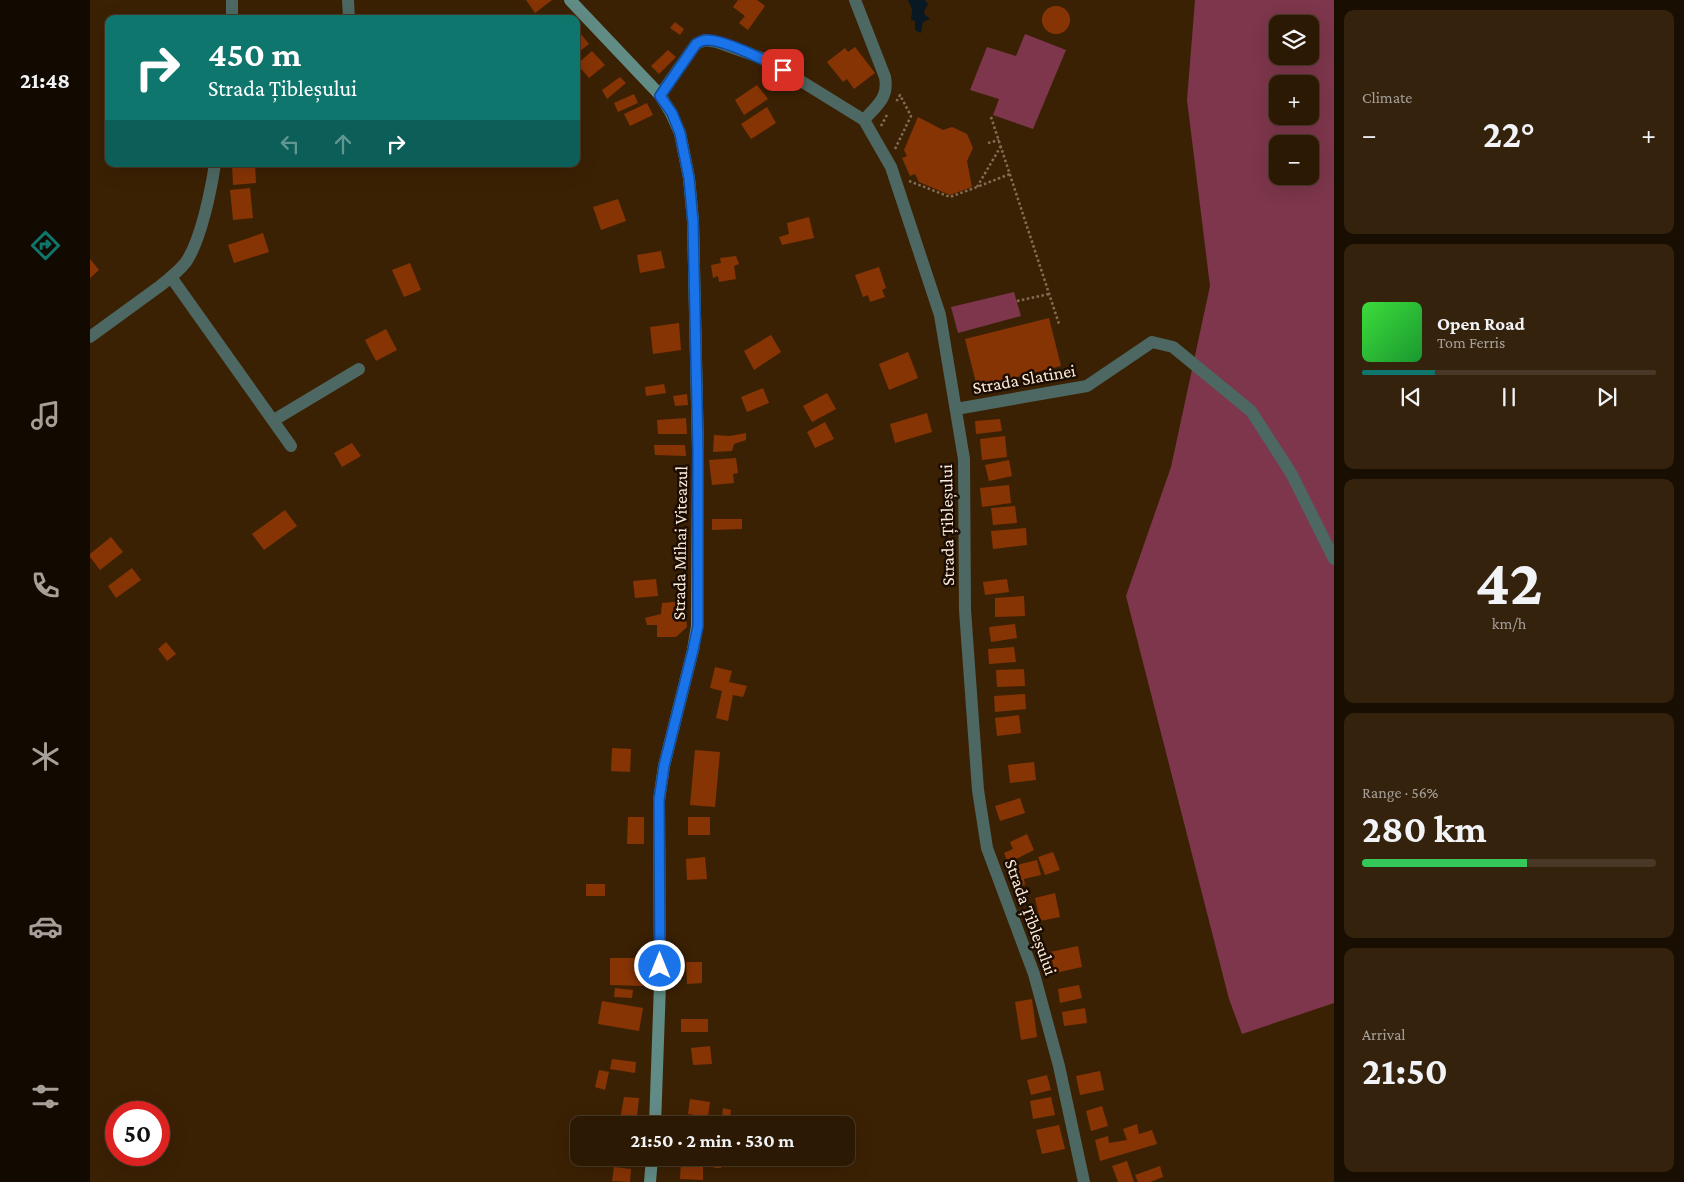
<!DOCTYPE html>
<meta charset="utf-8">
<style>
:root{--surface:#2c1903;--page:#34220d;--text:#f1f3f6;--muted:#a6a09a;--line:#483825;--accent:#0f766e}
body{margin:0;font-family:"Crimson Pro",serif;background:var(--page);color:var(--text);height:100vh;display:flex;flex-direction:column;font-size:19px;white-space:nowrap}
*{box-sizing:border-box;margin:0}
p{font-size:16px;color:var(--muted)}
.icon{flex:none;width:28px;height:28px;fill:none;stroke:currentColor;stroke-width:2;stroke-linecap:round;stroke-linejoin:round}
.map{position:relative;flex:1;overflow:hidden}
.sheet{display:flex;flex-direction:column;gap:10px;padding:10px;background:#180e02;width:350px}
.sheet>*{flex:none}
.hud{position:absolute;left:15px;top:15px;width:475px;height:152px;border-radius:10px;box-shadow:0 5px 20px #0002,0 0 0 1px var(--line);background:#0f766e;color:#fff;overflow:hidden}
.tools{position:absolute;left:1179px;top:15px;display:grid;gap:10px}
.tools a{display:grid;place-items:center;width:50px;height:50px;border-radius:10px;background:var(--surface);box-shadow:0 5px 20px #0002,0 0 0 1px var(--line);font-size:25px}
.speed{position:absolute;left:15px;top:1101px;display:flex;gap:10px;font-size:25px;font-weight:700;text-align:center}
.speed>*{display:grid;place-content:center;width:65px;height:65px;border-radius:50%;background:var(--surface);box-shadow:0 5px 20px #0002,0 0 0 1px var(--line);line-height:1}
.speed .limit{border:8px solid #d22;background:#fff;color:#111}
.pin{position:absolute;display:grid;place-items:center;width:42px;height:42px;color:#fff;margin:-21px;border-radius:10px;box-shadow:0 2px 8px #0006}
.me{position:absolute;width:55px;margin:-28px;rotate:0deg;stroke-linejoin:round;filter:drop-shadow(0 0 4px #0008)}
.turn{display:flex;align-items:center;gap:18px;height:105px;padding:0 20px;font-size:22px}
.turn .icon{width:65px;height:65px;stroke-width:2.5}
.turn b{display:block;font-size:35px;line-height:42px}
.lanes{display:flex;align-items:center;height:48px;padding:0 20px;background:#0003;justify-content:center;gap:25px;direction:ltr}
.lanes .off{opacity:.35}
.big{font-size:38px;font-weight:700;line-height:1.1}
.sheet .tile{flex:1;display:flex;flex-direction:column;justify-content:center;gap:8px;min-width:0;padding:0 18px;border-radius:10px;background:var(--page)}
.sheet .dial{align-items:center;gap:0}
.dial b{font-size:65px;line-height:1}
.song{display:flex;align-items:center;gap:15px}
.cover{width:60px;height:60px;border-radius:8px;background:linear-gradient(135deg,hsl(120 70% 55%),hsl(130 70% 35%))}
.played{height:5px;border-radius:2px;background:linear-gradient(90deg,var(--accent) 25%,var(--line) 25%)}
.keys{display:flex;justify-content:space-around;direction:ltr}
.heat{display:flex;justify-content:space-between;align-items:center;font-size:28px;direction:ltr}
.charge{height:8px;border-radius:4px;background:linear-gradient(90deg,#34c759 56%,var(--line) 0)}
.trip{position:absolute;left:480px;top:1116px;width:285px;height:50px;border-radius:10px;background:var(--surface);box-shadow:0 5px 20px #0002,0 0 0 1px var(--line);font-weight:700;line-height:50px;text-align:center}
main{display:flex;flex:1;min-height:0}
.menu{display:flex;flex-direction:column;width:90px;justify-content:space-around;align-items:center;background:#120a01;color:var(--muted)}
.menu .icon{width:35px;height:35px}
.menu .on{color:var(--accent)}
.menu b{font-size:22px;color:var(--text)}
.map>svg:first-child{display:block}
.green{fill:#7d364b;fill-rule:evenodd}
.water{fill:#091924}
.building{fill:#873405}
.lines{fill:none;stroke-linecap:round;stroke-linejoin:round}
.path{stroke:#846d55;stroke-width:2.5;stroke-dasharray:2.5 2.5;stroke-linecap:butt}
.minor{stroke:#4d6863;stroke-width:12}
.secondary{stroke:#618c85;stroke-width:12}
.route-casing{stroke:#114b97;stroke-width:12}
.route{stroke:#1a73e8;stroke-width:9}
.labels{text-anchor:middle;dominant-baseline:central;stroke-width:5;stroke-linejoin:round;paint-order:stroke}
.street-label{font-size:18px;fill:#fdebdc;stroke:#1b0d01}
</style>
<main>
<nav class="menu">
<b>21:48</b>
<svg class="icon on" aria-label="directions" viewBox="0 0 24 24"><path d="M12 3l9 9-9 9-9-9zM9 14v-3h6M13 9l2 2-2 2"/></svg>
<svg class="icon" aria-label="music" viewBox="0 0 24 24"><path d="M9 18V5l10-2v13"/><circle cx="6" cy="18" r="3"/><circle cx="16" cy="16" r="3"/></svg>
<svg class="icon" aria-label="phone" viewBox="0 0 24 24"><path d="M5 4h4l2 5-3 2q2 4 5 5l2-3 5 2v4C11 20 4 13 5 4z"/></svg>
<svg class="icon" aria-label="climate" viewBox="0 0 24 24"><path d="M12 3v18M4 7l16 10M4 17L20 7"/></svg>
<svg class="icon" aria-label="car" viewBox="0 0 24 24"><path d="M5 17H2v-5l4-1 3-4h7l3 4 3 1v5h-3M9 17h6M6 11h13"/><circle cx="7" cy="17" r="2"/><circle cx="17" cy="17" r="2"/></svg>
<svg class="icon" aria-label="filters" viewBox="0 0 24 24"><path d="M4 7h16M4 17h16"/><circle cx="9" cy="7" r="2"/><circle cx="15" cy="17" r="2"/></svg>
</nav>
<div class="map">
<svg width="1244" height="1182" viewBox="0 0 1244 1182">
<rect width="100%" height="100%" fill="#3b2104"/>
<!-- green -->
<g class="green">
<path d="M1105,0H1244V1003L1152,1034L1139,999L1036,596L1081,467L1120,286L1097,100ZM1188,24H1220V56H1188ZM1188,84H1220V116H1188ZM1188,144H1220V176H1188Z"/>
<path d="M935,34L976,50L943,129L903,115L909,99L880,90L897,47L926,56Z"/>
<path d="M924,292L931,316L868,333L861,307Z"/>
</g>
<!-- water -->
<path class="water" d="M818,0H835L838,4L834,11L835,15L840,19L833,22L831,33L825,30V21L821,20L822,9Z"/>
<!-- building -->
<g class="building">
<path d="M436,0H462L445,13Z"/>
<path d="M648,0H667L675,6L658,30L649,23L655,16L643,7Z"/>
<circle cx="966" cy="20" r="14"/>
<path d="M585,22L594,29L590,35L580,28Z"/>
<path d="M486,28L499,44L486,54Z"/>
<path d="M765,47L785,73L764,89L757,79L753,82L737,62L755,48L758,52Z"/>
<path d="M578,50L586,57L569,74L561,66Z"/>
<path d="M502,51L515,65L499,78L487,64Z"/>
<path d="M530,77L536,83L517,99L512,90Z"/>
<path d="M667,85L678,99L654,115L645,100Z"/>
<path d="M544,94L548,103L528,112L524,103Z"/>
<path d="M557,103L563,115L540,126L534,114Z"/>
<path d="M677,107L686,123L661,139L651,124Z"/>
<path d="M828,117L853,130L862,127L877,134L883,148L877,161L882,187L860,195L829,182L825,174L820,176L812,158L817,156L814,150Z"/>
<path d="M142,164H165L166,183L143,185Z"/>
<path d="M160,188L163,218L143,220L140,190Z"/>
<path d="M528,199L536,221L511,230L503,207Z"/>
<path d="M719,217L724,238L692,245L689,237L699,234L697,223Z"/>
<path d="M173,233L179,252L144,263L138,245Z"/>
<path d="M571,251L575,268L550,273L547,255Z"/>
<path d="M646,256L649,264L644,266L646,279L629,282L628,276L623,278L621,265L631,263L630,258Z"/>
<path d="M0,259L9,270L0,278Z"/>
<path d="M320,263L331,290L314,297L302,270Z"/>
<path d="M789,267L796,288L792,290L795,297L780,302L778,295L773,297L765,275Z"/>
<path d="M959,318L971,366L887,387L875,339Z"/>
<path d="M589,323L591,350L563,354L560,327Z"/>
<path d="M296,329L307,350L286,361L275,340Z"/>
<path d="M681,335L691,352L664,370L654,351Z"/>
<path d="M818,352L828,378L799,390L789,364Z"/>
<path d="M574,384L576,393L556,396L555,387Z"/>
<path d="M673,388L679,403L657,412L651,397Z"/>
<path d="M737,393L746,409L722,422L713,406Z"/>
<path d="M597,394L598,405L585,406L583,396Z"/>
<path d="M837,413L842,432L805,443L800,424Z"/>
<path d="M596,418L597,434H568L567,420Z"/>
<path d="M910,419L912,431L886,434L885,421Z"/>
<path d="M735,422L744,439L725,448L717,432Z"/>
<path d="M656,433V440L644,444L642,451L623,452L624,435L640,436Z"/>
<path d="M915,436L917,457L892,460L890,439Z"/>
<path d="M262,443L271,456L252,467L244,453Z"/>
<path d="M564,445H595L596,456L565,455Z"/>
<path d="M646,458L648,473L643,474L644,483L622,485L619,460Z"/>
<path d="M919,460L922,476L899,481L895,465Z"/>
<path d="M919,485L921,503L892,507L890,488Z"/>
<path d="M925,506L927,523L903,525L901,508Z"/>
<path d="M195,510L207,526L174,550L162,534Z"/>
<path d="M622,519H652V529L622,530Z"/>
<path d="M936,528L937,545L903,549L901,531Z"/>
<path d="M21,537L33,552L10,570L0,557V554Z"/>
<path d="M42,568L51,580L26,598L18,586Z"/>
<path d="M566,579L568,596L545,598L543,581Z"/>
<path d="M917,579L919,592L895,595L893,582Z"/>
<path d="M934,596L935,616L905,617V598Z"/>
<path d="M594,601L597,627L586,637H567V625H557L555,618L571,614L572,603Z"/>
<path d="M925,624L927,638L901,642L899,627Z"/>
<path d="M76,642L86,654L77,661L68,649Z"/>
<path d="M924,647L926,662L899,664L898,649Z"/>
<path d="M625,667L642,671L639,682L657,686L653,697L643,695L638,721L626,718L632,691L620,688Z"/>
<path d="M934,669L935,686L907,687L906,670Z"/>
<path d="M935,694L936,709L905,712L904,696Z"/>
<path d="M929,715L931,733L907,736L905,718Z"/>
<path d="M522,748L541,749L540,772L521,771Z"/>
<path d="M605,750L630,752L625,807L600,805Z"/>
<path d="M944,762L946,780L920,783L918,765Z"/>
<path d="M930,798L935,813L910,821L905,806Z"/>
<path d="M538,817H554V844H537Z"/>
<rect x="598" y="817" width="22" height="18"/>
<path d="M937,834L944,850L918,863L914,853L923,849L920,842Z"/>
<path d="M963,852L970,870L955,875L948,857Z"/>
<path d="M615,857L617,879L597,880L596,859Z"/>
<path d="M947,860L951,875L934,879L935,885L925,888L919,867Z"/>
<rect x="496" y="884" width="19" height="12"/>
<path d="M965,893L970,917L950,921L945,898Z"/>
<path d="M988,946L992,967L965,973L960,952Z"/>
<path d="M520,958H554L553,986L520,985Z"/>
<path d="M596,962H612V983L597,984Z"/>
<path d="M989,985L992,998L970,1003L968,989Z"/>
<path d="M525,988L543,990L542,998L524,997Z"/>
<path d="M942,999L947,1037L931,1040L925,1002Z"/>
<path d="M512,1001L553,1008L549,1031L508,1024Z"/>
<path d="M995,1008L997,1023L974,1026L972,1012Z"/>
<rect x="591" y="1019" width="27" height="13"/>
<path d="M620,1046L622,1064L603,1065L601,1048Z"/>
<path d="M522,1059L546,1062L545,1073L520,1069Z"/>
<path d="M509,1070L519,1072L515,1090L505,1087Z"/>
<path d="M1010,1071L1014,1090L990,1095L986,1076Z"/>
<path d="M957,1075L961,1090L941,1095L937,1080Z"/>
<path d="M534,1097L549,1098L546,1125H529Z"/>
<path d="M961,1097L965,1115L943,1119L940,1101Z"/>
<path d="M600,1099L620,1102L618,1117L598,1114Z"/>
<path d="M1012,1106L1018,1126L1001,1131L996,1111Z"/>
<path d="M633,1108L641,1110L639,1125H631Z"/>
<path d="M1047,1124L1049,1134L1062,1130L1067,1144L1010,1161L1005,1140L1018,1136L1019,1143L1037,1140L1033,1129Z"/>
<path d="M969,1125L975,1149L952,1154L946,1130Z"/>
<rect x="624" y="1158" width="7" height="10"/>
<path d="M591,1161H613V1180L590,1179Z"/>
<path d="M1037,1161L1044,1182H1028L1022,1166Z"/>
<path d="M1070,1166L1073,1177L1060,1182H1048L1045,1175Z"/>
<path d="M524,1167L541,1169L540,1182L522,1181Z"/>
</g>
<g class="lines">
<!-- path -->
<g class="path">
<path d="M901,117L969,324"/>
<path d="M791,126L798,113"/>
<path d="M898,143L909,140"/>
<path d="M911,146L887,187L920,174"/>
<path d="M805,149L821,116L810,95L806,102"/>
<path d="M819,181L860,197L887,187"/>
<path d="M927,301L959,294"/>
</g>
<!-- minor -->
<g class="minor">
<path d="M142,0V19"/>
<path d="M258,0L259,19"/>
<path d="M765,0L795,77C799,98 787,105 774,120"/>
<path d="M570,95L606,44L615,40L627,42L677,60L774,120L801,167L850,315L874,459L875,610L888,790L897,848L944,974L969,1066L994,1182"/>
<path d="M81,277L201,446"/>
<path d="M0,337L70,286C79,279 89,271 96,262C111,240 121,190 125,164"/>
<path d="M866,409L997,386L1062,342L1083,347L1161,411L1201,473L1244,559"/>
<path d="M184,420L269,369"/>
</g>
<!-- secondary -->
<g class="secondary">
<path d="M480,0L570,95L581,113L590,133L599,178L603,221L608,451L607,626L603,650L574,766L569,800L570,984L565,1125"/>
<path d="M560,1182L562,1158"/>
</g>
</g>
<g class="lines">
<!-- route casing -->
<g class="route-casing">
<path id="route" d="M570,966L569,800L574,766L603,650L608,626V451L603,222L599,178L590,133L582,113L570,96L606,44C609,42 613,40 617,40C635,40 677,61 693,70"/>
</g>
<!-- route -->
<use href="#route" class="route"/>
</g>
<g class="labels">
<!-- street labels -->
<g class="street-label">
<text transform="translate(934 379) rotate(-10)">Strada Slatinei</text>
<text transform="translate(857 525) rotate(-91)">Strada Țibleșului</text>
<text transform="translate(590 543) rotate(-89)">Strada Mihai Viteazul</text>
<text transform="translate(941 917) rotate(70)">Strada Țibleșului</text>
</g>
</g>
</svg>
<div class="tools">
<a><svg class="icon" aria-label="layers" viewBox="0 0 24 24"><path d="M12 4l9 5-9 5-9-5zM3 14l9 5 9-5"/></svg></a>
<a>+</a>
<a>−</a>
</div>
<div class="speed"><div class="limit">50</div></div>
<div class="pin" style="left:693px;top:70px;background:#d93025"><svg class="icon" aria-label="arrive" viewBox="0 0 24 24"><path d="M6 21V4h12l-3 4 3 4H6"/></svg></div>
<svg class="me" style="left:570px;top:966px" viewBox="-20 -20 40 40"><circle r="17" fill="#1a73e8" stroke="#fff" stroke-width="3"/><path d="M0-11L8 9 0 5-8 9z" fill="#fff"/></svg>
<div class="trip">21:50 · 2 min · 530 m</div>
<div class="hud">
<div class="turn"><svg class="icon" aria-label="right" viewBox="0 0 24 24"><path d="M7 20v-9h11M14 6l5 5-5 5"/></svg><div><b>450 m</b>Strada Țibleșului</div></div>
<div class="lanes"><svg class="icon off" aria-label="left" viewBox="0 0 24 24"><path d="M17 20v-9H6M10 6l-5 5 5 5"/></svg><svg class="icon off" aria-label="ahead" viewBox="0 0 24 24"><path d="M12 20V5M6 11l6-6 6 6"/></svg><svg class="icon" aria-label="right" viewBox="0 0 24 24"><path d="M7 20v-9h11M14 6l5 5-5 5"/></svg></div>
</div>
</div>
<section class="sheet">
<div class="tile"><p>Climate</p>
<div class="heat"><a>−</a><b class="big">22°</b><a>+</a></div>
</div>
<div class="tile">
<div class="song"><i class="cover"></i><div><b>Open Road</b><p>Tom Ferris</p></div></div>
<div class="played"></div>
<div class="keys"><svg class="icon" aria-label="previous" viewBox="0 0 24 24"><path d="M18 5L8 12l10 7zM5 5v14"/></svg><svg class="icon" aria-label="pause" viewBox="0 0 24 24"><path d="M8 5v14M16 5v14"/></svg><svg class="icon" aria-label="next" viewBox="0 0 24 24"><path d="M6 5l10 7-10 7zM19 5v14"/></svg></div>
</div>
<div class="tile dial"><b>42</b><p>km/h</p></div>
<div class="tile"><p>Range · 56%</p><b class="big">280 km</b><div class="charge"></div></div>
<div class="tile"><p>Arrival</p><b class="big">21:50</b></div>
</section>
</main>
